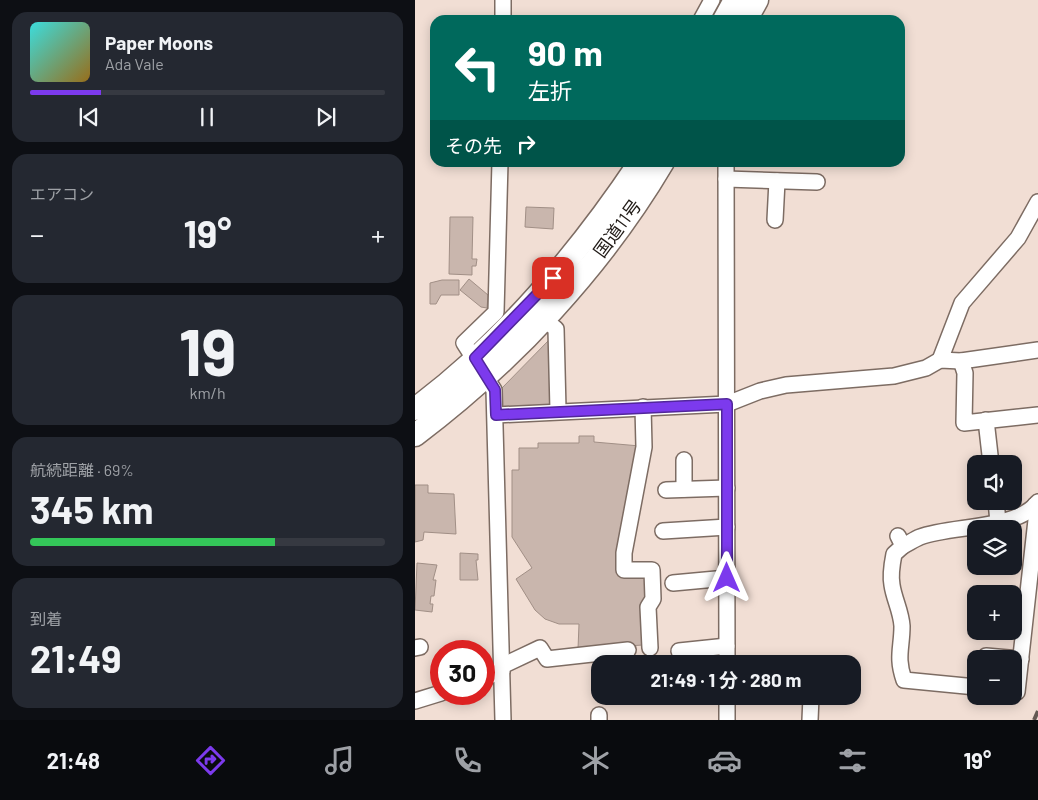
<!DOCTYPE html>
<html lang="ja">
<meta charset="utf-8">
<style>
:root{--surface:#171b24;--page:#242831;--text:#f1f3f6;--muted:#9ea1a6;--line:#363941;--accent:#7c3aed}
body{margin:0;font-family:Barlow,"Noto Sans JP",sans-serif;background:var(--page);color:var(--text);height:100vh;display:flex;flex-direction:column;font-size:19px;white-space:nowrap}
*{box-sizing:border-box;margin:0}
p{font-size:16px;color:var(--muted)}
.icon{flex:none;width:28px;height:28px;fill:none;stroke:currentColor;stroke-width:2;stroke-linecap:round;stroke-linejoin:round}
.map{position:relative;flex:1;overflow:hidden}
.sheet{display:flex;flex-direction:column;gap:12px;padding:12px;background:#0d0f14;width:415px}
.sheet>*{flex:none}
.guide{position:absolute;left:15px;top:15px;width:475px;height:152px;border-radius:15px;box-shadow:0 2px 12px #0003;background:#00695c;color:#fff;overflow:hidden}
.controls{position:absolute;left:552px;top:455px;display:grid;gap:10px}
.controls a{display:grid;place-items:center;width:55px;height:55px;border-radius:10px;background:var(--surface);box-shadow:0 2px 12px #0003;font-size:25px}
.speed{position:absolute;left:15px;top:640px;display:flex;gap:10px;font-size:25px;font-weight:700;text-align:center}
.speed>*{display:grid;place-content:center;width:65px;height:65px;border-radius:50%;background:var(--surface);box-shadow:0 2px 12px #0003;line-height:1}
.speed .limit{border:8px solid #d22;background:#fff;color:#111}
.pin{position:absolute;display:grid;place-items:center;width:42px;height:42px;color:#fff;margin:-21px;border-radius:10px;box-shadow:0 2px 8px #0006}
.me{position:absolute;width:55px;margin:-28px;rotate:0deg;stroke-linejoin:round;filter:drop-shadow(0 0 4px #0008)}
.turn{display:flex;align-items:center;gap:18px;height:105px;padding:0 15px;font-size:22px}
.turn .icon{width:65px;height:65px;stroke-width:2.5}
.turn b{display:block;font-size:35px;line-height:42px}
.then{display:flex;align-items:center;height:48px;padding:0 15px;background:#0003;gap:10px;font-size:19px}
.big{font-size:38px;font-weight:700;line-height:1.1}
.sheet .widget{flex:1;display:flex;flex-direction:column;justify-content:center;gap:8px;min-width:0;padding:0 18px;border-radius:15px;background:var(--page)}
.sheet .dial{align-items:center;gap:0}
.dial b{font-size:65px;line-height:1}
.song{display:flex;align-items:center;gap:15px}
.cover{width:60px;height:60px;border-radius:8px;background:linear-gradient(135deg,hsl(180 70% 55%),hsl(40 70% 35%))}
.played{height:5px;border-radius:2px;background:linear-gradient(90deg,var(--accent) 20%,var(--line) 20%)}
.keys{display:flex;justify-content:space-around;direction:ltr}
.heat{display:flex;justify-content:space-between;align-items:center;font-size:28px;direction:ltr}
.charge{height:8px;border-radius:4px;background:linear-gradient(90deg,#34c759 69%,var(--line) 0)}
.trip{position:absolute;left:176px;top:655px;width:270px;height:50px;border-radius:15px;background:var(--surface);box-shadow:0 2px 12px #0003;font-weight:700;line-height:50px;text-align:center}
.dock{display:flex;height:80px;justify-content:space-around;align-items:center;background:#090b0e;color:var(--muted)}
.dock .icon{width:35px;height:35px}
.dock .current{color:var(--accent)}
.dock b{font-size:22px;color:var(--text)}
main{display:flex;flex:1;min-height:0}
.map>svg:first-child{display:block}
.building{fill:#c9b6ad;stroke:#a18f86}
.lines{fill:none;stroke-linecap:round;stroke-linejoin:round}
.minor-casing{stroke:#7d6c63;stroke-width:18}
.highway-casing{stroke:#7d6c63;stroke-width:25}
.minor{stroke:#fff;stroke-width:15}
.highway{stroke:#fff;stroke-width:22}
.rail{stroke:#645953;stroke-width:4;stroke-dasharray:10 5;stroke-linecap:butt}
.route-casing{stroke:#51269a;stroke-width:12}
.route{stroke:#7c3aed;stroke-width:9}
.labels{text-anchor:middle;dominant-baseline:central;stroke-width:4.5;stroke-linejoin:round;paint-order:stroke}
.street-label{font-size:18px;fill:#1f1915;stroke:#fff}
</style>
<main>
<section class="sheet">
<div class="widget">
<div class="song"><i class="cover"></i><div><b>Paper Moons</b><p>Ada Vale</p></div></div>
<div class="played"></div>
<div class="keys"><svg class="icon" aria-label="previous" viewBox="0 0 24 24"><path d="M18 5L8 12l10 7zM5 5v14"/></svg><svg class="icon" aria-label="pause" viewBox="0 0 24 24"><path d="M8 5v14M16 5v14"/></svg><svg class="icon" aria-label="next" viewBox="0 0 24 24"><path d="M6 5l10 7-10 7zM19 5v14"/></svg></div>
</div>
<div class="widget"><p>エアコン</p>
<div class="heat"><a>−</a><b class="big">19°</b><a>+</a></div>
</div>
<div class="widget dial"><b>19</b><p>km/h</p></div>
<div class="widget"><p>航続距離 · 69%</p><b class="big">345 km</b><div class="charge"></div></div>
<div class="widget"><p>到着</p><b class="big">21:49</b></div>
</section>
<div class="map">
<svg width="623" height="720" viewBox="0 0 623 720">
<rect width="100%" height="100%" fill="#f1ded4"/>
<!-- building -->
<g class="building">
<path d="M111,207L139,208L138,229L110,227Z"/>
<path d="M35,217H58L57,259H62L61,266H57V275L34,274Z"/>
<path d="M54,279L73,295L72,308L66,307L45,290Z"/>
<path d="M27,280H44V295H26L21,304H15V283Z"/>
<path d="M135,339L138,408L85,411L87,388Z"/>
<path d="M164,436H179V442L225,446L203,573H231V599L228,601V645L163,649L164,624H144L130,619L120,610L101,579L117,568L97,537V470H104V448H123V443H164Z"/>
<path d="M0,485H13V493L39,494L41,534L9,532L8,540L0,542Z"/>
<path d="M45,553L63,554V560H61L63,580H45Z"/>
<path d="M2,563L22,565L18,580H21L19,596H16L15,604H18L17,612L0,610Z"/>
</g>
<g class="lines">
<!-- minor casing -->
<g class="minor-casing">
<g id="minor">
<path d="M88,20V0"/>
<path d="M286,20L297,0"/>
<path d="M85,162L81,312L49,343L79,390L88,720"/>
<path d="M311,162L312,664"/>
<path d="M311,179L402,182"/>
<path d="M360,220L362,181"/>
<path d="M129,319L141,329L143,410"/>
<path d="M525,360L547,303L603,238L623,202"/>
<path d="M546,361L550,373L549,423L623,415"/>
<path d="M228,407L229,447L209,553V570H237L238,599L233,607L235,648"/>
<path d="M81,415L312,404L345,391L371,385L479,376L511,368L525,360L546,361L623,350"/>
<path d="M571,420L576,464"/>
<path d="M269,489V460"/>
<path d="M251,490L312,488"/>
<path d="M581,501L583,522"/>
<path d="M248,531L312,527"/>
<path d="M483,536L488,546C494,543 500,539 505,537C536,525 602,530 623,502"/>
<path d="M488,546L479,554C477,564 475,575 477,585C479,599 486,611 487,626C487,648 481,657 489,680L561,687"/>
<path d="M258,583L312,578"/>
<path d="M0,648L5,647"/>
<path d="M264,651L312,646"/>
<path d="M571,656L606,659"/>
<path d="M87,666L125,648L132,659L213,650"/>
<path d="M69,678L87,671"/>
<path d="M602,692L621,520L620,505"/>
<path d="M312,696V720"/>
<path d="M390,696L396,697L395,720"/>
<path d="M0,701L26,693"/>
<path d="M184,720V715"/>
</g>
</g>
<!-- highway casing -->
<g class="highway-casing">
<g id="highway">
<path d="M309,20L320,0"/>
<path d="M331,20L342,0"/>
<path d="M0,409C87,345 165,252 225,162"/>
<path d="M0,435C97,362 186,267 248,162"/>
</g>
</g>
<!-- minor -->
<use href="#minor" class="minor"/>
<!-- highway -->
<use href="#highway" class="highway"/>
<!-- rail -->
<path class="rail" d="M619,720L623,711"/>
</g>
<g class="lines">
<!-- route casing -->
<g class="route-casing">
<path id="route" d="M138,278L60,358L80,390L81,415L312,404V578"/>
</g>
<!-- route -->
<use href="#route" class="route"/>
</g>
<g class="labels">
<!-- street labels -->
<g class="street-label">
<text transform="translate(202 228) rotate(-54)">国道11号</text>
</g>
</g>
</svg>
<div class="controls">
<a><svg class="icon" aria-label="sound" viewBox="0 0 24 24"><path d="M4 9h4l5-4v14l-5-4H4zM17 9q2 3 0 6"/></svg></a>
<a><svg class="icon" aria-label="layers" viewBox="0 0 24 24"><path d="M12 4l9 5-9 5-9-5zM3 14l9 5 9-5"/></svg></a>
<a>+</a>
<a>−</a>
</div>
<div class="speed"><div class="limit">30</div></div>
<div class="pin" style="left:138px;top:278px;background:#d93025"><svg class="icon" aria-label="arrive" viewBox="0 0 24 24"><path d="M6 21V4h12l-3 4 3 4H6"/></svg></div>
<svg class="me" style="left:312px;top:578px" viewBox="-20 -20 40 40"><path d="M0-17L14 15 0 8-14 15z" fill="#7c3aed" stroke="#fff" stroke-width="4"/></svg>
<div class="trip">21:49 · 1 分 · 280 m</div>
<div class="guide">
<div class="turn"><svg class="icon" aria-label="left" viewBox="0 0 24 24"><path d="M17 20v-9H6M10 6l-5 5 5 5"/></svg><div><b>90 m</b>左折</div></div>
<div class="then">その先<svg class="icon" aria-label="right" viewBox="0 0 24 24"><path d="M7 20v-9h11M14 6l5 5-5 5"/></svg></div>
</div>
</div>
</main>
<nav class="dock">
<b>21:48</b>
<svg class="icon current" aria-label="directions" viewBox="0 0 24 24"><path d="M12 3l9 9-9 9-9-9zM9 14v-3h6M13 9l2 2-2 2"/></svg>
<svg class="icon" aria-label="music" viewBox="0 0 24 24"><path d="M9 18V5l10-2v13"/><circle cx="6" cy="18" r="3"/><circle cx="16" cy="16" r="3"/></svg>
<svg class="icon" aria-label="phone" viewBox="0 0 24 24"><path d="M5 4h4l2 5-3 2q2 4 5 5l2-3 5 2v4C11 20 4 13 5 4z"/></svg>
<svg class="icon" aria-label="climate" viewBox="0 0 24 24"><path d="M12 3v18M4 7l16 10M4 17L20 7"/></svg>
<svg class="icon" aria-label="car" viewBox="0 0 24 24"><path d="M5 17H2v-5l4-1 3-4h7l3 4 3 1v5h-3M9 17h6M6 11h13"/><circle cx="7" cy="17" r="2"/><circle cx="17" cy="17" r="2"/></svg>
<svg class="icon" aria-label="filters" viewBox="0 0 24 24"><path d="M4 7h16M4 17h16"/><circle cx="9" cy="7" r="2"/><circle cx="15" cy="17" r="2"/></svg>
<b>19°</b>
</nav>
